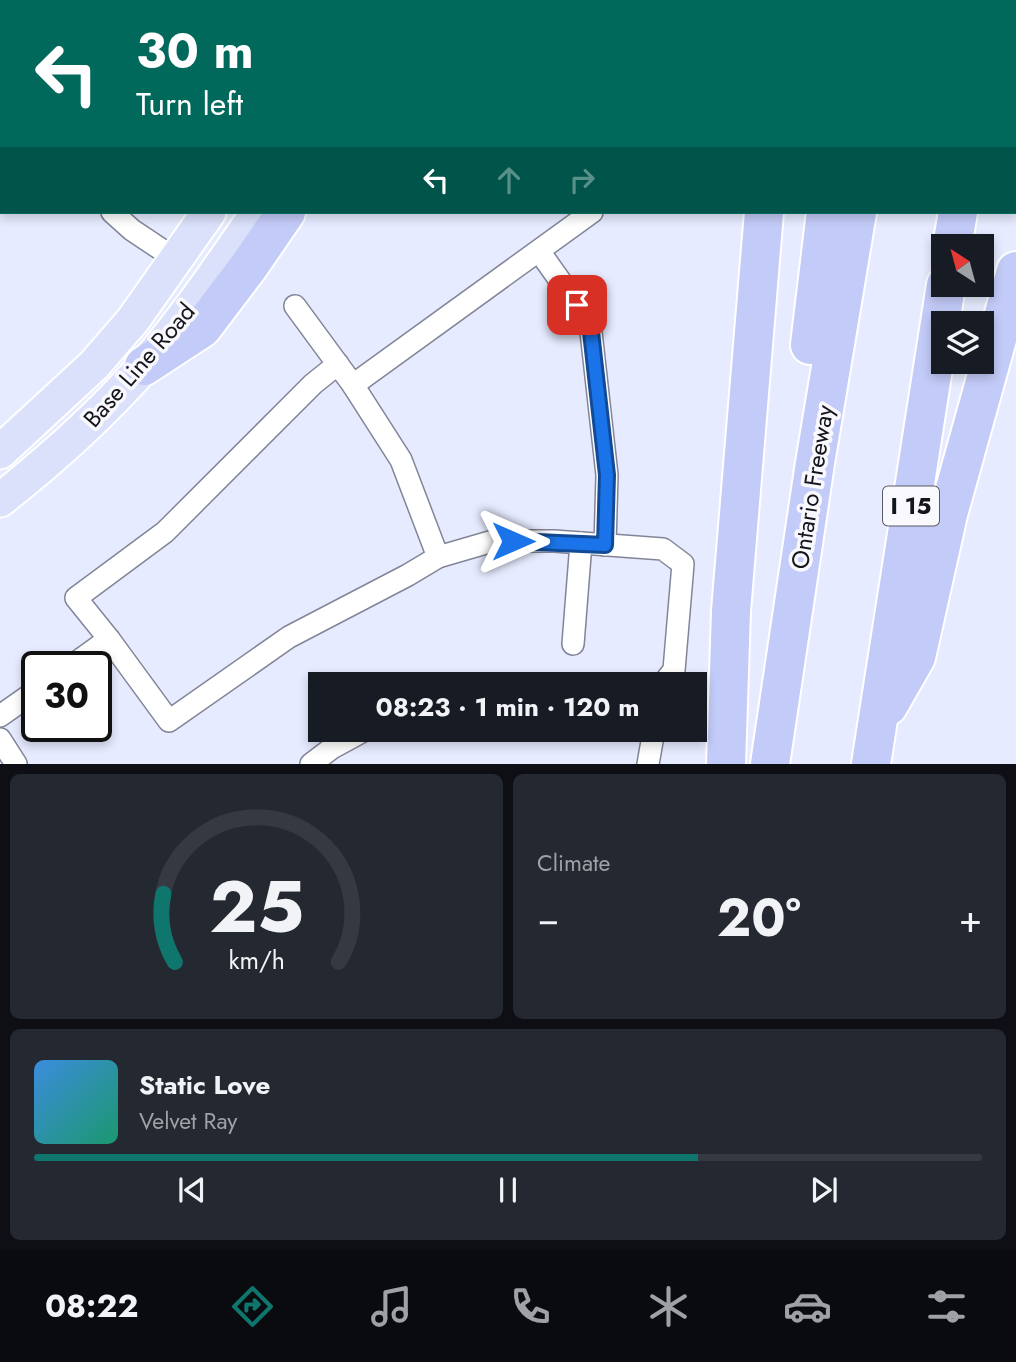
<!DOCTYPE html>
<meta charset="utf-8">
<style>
:root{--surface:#171b24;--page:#242831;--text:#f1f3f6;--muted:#9ea1a6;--line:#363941;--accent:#0f766e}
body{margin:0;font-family:Jost,sans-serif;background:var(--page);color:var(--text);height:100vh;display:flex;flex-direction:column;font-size:26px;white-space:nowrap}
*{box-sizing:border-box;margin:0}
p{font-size:23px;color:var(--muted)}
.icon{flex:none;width:38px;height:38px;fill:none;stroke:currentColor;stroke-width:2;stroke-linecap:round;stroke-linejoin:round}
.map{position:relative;height:764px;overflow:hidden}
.drawer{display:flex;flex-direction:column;gap:10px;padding:10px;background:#0d0f14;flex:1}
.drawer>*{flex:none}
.banner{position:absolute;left:0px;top:0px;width:1017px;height:214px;box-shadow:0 4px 10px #0003;background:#00695c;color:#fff;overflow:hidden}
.needle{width:46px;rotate:324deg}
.controls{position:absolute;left:931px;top:234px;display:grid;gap:14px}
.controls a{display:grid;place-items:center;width:63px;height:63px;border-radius:0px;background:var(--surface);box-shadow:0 4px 10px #0003;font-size:35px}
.speed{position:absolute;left:21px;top:651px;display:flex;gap:14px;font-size:35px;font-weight:700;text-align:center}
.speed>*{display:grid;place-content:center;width:91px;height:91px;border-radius:50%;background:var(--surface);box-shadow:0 4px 10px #0003;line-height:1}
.speed .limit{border:4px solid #111;border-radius:10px;background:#fff;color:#111}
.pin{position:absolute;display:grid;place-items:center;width:60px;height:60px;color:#fff;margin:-30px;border-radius:14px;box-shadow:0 4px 10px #0006}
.me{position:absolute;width:77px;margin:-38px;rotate:90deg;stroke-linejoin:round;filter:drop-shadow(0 0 5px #0008)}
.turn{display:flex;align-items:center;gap:24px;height:147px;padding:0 21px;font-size:32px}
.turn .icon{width:91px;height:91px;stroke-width:2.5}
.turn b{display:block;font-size:49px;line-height:60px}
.lanes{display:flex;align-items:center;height:66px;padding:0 21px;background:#0003;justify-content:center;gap:35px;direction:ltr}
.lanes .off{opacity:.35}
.big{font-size:52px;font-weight:700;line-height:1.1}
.drawer .card{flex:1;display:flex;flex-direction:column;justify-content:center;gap:10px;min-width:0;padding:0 24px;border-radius:10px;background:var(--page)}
.drawer .dial{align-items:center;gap:0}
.dial svg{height:182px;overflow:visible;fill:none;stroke:var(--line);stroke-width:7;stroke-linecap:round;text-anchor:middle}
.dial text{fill:var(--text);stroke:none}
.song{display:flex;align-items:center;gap:21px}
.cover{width:84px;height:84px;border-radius:10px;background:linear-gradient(135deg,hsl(210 70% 55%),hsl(160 70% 35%))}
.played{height:7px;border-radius:4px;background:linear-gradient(90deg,var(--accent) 70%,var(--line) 70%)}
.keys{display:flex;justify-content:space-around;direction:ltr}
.heat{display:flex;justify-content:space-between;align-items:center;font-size:38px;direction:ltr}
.drawer .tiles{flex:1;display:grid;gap:10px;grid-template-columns:1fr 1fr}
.card:last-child{grid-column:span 2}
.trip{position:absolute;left:308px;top:672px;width:399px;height:70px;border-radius:0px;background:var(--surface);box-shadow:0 4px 10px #0003;font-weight:700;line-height:70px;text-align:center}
.tab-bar{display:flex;height:112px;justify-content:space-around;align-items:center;background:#090b0e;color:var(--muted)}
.tab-bar .icon{width:49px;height:49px}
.tab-bar .on{color:var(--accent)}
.tab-bar b{font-size:32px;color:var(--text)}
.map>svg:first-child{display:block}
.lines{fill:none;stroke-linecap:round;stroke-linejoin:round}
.minor-casing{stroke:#828597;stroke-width:24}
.primary-casing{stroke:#fff;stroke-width:37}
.motorway-casing{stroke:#fff;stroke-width:42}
.minor{stroke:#fff;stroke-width:21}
.primary{stroke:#dbe0fb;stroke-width:33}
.motorway{stroke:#c3cbf8;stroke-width:38}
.route-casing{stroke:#114b97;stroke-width:18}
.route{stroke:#1a73e8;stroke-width:12}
.labels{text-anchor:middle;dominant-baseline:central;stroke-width:7;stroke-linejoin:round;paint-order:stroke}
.shield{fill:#f9f9fd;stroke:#595a60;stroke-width:2}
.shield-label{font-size:23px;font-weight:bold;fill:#15161d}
.street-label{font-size:24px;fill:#15161d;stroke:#f9f9fd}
</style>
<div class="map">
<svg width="1016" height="764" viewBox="0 0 1016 764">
<rect width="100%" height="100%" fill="#e7ebff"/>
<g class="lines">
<!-- minor casing -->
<g class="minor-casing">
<g id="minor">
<path d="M129,2L130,0"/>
<path d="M0,65L2,68"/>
<path d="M112,212L132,230L177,260"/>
<path d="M539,251L590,323L607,475L605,545"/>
<path d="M295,306L353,385L401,460L438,557"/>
<path d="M338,364L313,384L165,532L76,598L109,639L169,721L289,637L408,575L438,557L493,541H554L663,549L683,564L674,670L663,684"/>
<path d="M353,385L592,212"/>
<path d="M573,644L581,543"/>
<path d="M70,667L109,639"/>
<path d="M0,716L37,690"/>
<path d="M0,739L16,764"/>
<path d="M311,764L332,748L365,730"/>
<path d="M648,764L654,730"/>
</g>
</g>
<!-- primary casing -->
<g class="primary-casing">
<g id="primary">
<path d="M355,2L357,0"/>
<path d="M438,2L439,0"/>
<path d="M0,452L94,365L133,320L209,212"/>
<path d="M0,500C52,459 101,415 144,366C186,318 222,264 258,212"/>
</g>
</g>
<!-- motorway casing -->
<g class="motorway-casing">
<g id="motorway">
<path d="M727,0L728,2"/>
<path d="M829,0V2"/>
<path d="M484,2L486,0"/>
<path d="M891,2L892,0"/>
<path d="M991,2V0"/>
<path d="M952,247L958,212"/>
<path d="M810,345L826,212"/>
<path d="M144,366L202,328L249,266L286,212"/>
<path d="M888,706L916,657L948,514L1016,271"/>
<path d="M726,764L731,611L764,212"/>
<path d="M770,764L815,463L857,212"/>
<path d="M871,764L946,285"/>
</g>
</g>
<!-- minor -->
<use href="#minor" class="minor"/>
<!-- primary -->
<use href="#primary" class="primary"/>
<!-- motorway -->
<use href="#motorway" class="motorway"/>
</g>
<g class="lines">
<!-- route casing -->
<g class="route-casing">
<path id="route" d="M513,541L605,545L607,475L590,323L577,305"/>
</g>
<!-- route -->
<use href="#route" class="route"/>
</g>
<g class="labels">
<!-- shield labels -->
<rect class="shield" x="883" y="486.5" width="56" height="39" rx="5"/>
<g class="shield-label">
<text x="911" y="506">I 15</text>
</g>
<!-- street labels -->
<g class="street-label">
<text transform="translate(139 365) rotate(-49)">Base Line Road</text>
<text transform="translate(812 487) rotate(-81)">Ontario Freeway</text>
</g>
</g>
</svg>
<div class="controls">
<a><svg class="needle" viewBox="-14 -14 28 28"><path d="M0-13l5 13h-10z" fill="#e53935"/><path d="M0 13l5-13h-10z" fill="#9ea1a6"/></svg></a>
<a><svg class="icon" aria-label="layers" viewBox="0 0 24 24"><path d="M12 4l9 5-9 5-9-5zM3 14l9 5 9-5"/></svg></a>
</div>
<div class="speed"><div class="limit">30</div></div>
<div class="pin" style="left:577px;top:305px;background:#d93025"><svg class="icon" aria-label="arrive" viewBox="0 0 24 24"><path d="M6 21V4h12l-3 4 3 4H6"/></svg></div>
<svg class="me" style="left:513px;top:541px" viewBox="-20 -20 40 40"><path d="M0-17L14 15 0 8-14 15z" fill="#1a73e8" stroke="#fff" stroke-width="4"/></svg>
<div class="trip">08:23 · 1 min · 120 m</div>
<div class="banner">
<div class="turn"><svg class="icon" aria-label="left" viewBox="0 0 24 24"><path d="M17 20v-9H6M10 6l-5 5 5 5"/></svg><div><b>30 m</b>Turn left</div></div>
<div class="lanes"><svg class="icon" aria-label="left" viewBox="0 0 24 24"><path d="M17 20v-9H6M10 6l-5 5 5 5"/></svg><svg class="icon off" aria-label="ahead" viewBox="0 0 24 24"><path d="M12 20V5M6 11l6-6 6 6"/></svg><svg class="icon off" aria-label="right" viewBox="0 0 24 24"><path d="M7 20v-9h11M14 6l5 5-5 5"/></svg></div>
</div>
</div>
<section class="drawer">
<div class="tiles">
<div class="card dial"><svg viewBox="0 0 100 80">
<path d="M14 69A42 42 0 1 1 86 69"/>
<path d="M14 69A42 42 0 0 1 9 39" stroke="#0f766e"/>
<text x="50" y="56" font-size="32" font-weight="700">25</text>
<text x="50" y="72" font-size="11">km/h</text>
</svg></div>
<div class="card"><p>Climate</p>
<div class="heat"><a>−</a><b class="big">20°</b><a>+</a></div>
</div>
<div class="card">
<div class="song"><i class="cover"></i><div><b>Static Love</b><p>Velvet Ray</p></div></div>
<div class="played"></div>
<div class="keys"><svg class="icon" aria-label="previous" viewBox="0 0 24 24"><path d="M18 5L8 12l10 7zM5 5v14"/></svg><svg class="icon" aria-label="pause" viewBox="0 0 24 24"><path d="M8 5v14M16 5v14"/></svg><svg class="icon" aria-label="next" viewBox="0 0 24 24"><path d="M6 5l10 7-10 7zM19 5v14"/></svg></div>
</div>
</div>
</section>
<nav class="tab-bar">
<b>08:22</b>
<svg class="icon on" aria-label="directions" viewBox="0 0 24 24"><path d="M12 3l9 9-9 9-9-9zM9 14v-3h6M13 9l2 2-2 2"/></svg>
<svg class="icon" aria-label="music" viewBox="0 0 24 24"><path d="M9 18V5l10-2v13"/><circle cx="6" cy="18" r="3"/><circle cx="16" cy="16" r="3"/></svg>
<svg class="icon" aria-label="phone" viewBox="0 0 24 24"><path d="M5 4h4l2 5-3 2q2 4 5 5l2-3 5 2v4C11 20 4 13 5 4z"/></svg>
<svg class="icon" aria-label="climate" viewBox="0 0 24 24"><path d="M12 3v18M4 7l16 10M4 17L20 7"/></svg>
<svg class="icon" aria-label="car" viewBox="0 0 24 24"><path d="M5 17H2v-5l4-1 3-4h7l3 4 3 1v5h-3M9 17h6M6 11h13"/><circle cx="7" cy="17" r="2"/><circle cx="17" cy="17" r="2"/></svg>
<svg class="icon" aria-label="filters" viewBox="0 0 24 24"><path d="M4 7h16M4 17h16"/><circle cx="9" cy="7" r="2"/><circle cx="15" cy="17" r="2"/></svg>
</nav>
